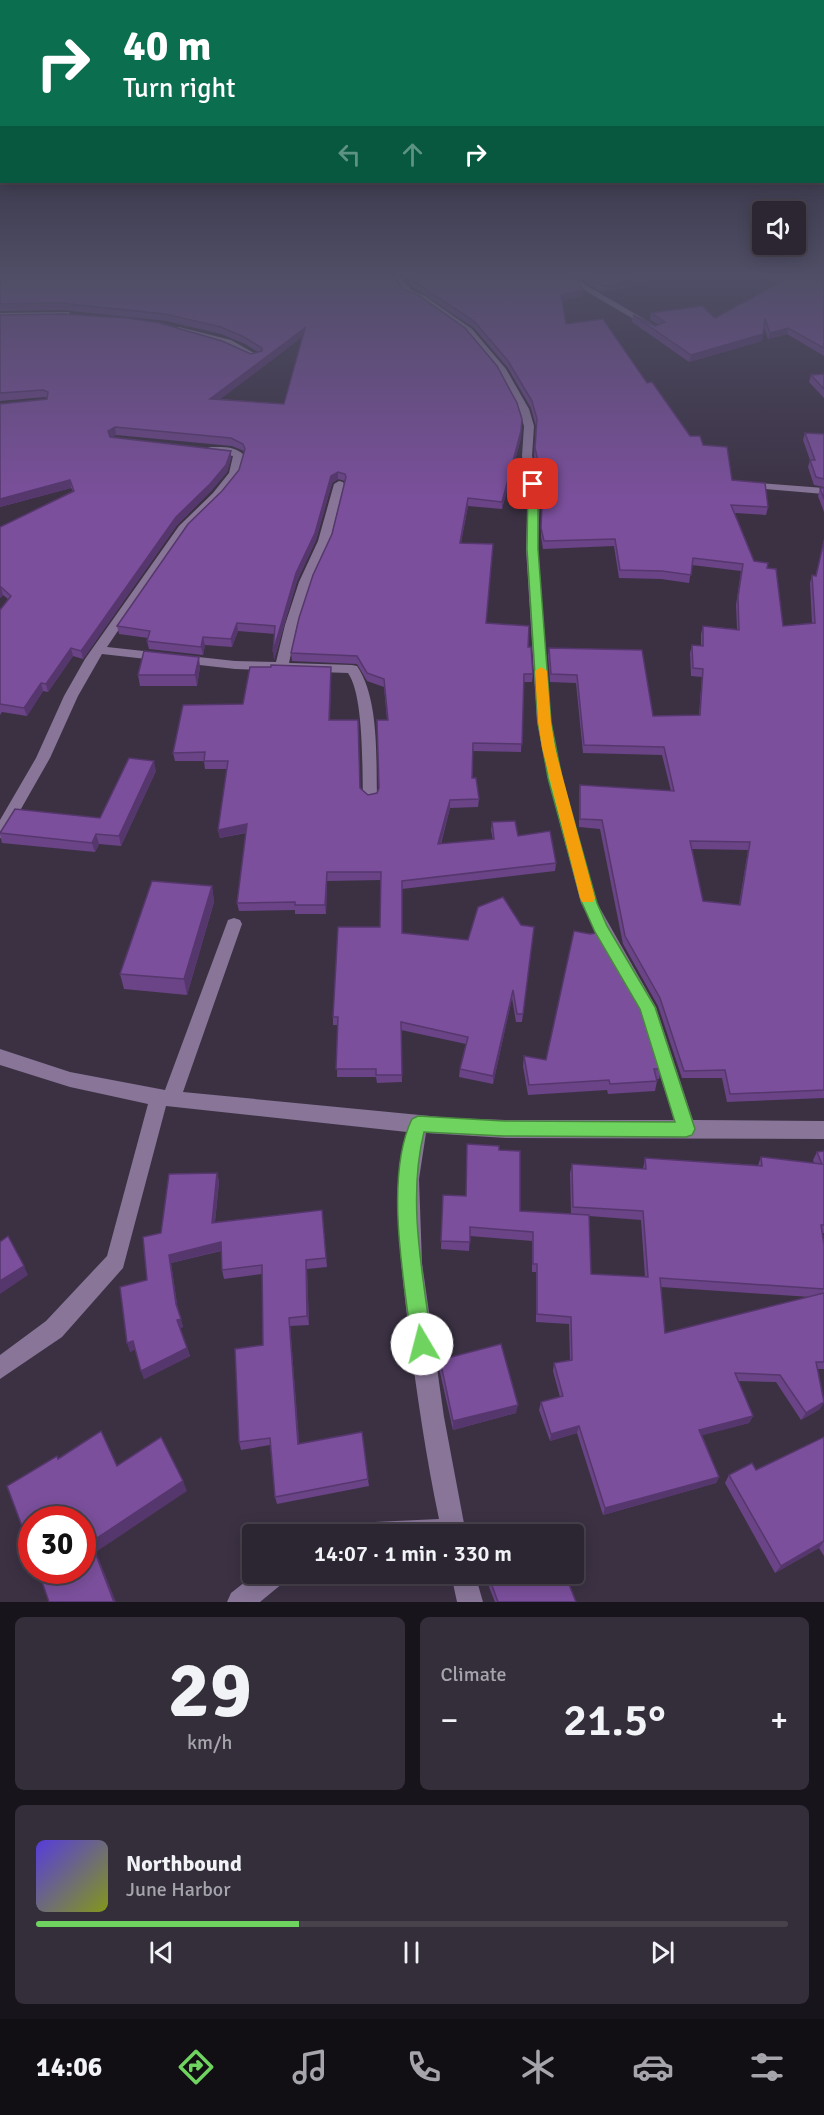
<!DOCTYPE html>
<meta charset="utf-8">
<style>
:root{--surface:#2c2532;--page:#342d3a;--text:#f1f3f6;--muted:#a6a5ac;--line:#48424d;--accent:#6fd35f}
body{margin:0;font-family:Signika,sans-serif;background:var(--page);color:var(--text);height:100vh;display:flex;flex-direction:column;font-size:22px;white-space:nowrap}
*{box-sizing:border-box;margin:0}
p{font-size:20px;color:var(--muted)}
.icon{flex:none;width:33px;height:33px;fill:none;stroke:currentColor;stroke-width:2;stroke-linecap:round;stroke-linejoin:round}
.map{position:relative;height:1602px;overflow:hidden}
.side{display:flex;flex-direction:column;gap:15px;padding:15px;background:#18141c;flex:1}
.side>*{flex:none}
.top-card{position:absolute;left:0px;top:0px;width:825px;height:183px;box-shadow:0 3px 15px #0003,0 0 0 2px var(--line);background:#0b6e4f;color:#fff;overflow:hidden}
.tools{position:absolute;left:752px;top:201px;display:grid;gap:12px}
.tools a{display:grid;place-items:center;width:54px;height:54px;border-radius:6px;background:var(--surface);box-shadow:0 3px 15px #0003,0 0 0 2px var(--line);font-size:30px}
.speed{position:absolute;left:18px;top:1506px;display:flex;gap:12px;font-size:30px;font-weight:700;text-align:center}
.speed>*{display:grid;place-content:center;width:78px;height:78px;border-radius:50%;background:var(--surface);box-shadow:0 3px 15px #0003,0 0 0 2px var(--line);line-height:1}
.speed .limit{border:9px solid #d22;background:#fff;color:#111}
.pin{position:absolute;display:grid;place-items:center;width:51px;height:51px;color:#fff;margin:-26px;border-radius:12px;box-shadow:0 3px 9px #0006}
.me{position:absolute;width:66px;margin:-33px;rotate:352deg;stroke-linejoin:round;filter:drop-shadow(0 0 4px #0008)}
.turn{display:flex;align-items:center;gap:21px;height:126px;padding:0 24px;font-size:27px}
.turn .icon{width:78px;height:78px;stroke-width:2.5}
.turn b{display:block;font-size:42px;line-height:51px}
.lanes{display:flex;align-items:center;height:57px;padding:0 24px;background:#0003;justify-content:center;gap:30px;direction:ltr}
.lanes .off{opacity:.35}
.big{font-size:45px;font-weight:600;line-height:1.1}
.side .tile{flex:1;display:flex;flex-direction:column;justify-content:center;gap:9px;min-width:0;padding:0 21px;border-radius:9px;background:var(--page)}
.side .dial{align-items:center;gap:0}
.dial b{font-size:78px;line-height:1}
.song{display:flex;align-items:center;gap:18px}
.cover{width:72px;height:72px;border-radius:9px;background:linear-gradient(135deg,hsl(250 70% 55%),hsl(70 70% 35%))}
.played{height:6px;border-radius:3px;background:linear-gradient(90deg,var(--accent) 35%,var(--line) 35%)}
.keys{display:flex;justify-content:space-around;direction:ltr}
.heat{display:flex;justify-content:space-between;align-items:center;font-size:33px;direction:ltr}
.side .tiles{flex:1;display:grid;gap:15px;grid-template-columns:1fr 1fr}
.tile:last-child{grid-column:span 2}
.trip{position:absolute;left:242px;top:1524px;width:342px;height:60px;border-radius:6px;background:var(--surface);box-shadow:0 3px 15px #0003,0 0 0 2px var(--line);font-weight:600;line-height:60px;text-align:center}
.menu{display:flex;height:96px;justify-content:space-around;align-items:center;background:#120f14;color:var(--muted)}
.menu .icon{width:42px;height:42px}
.menu .current{color:var(--accent)}
.menu b{font-size:27px;color:var(--text)}
.map>svg:first-child{display:block}
.lines{fill:none;stroke-linecap:round;stroke-linejoin:round}
.minor{fill:#887598;fill-rule:evenodd}
.wall{fill:#6a4486;fill-rule:evenodd}
.shaded-wall{fill:#56376d}
.building{fill:#7b4f9c;stroke:#56376d;stroke-width:1.5;fill-rule:evenodd}
.route{fill:#6fd35f;stroke:#48893e;stroke-width:1.5}
.slow{fill:#f59e0b}
</style>
<div class="map">
<svg width="824" height="1602" viewBox="0 0 824 1602">
<rect width="100%" height="100%" fill="#3b3143"/>
<g class="lines">
<!-- minor -->
<g class="minor">
<path d="M391,277H400L411,290L425,296L472,329L506,369L529,409L534,426L532,456L540,491L538,549L551,722L562,778L597,903L656,1007L693,1120L824,1121V1139L506,1138L426,1133L419,1179L422,1263L444,1417L466,1534H362L365,1525L374,1522L439,1519C426,1457 417,1395 409,1333C401,1265 392,1199 407,1132L166,1106L123,1268L62,1337L0,1379V1355L46,1321L107,1256L148,1104L70,1087L0,1065V1049L70,1072L165,1090L228,920L234,918L240,920L242,924L183,1092L451,1118L506,1120H674L639,1008L581,903L548,778L537,722L526,549L528,491L522,456L524,426L519,409L499,372L466,333L419,300L405,294Z"/>
<path d="M562,277H572L656,326L649,328Z"/>
<path d="M69,312L70,314L66,317L0,319V313Z"/>
<path d="M179,327L231,340L261,357L253,359L225,344L176,332V328Z"/>
<path d="M211,447C223,447 235,446 244,455C234,495 210,502 186,532C158,568 133,609 107,647L235,661L276,662L285,625L299,582L318,541L334,484L339,481L343,482L344,484L330,541L311,582L297,625L289,663L352,665L357,666C379,698 376,757 377,796L370,801L363,796C362,767 364,696 348,673L235,669L102,654L78,696L50,758L5,837L0,838V820L36,758L64,696L85,659L179,526L213,493L229,473L233,456L207,452V448Z"/>
<path d="M746,482L824,488V494L742,487L741,485Z"/>
<path d="M255,1574H286L283,1583L260,1602H227L231,1593Z"/>
<path d="M451,1574H475L483,1602H457Z"/>
</g>
</g>
<!-- wall -->
<g class="wall">
<path d="M0,277L403,289L522,419L521,438L502,509L468,506L461,543L486,623L528,647L533,674L532,682H524L521,752L473,751L472,778L479,799L478,807L450,808L441,844L493,840L491,830L492,822L518,836L556,863L555,871L402,889V933L468,940L521,925L534,927L522,1022H516L512,998L493,1084L459,1077L460,1069L466,1044L401,1030L402,1082L377,1083L376,1077H337L338,1025H333V1017L380,927L381,880L327,881L326,914H295V910L239,911L237,903L246,833L220,838L218,830L227,769H205L204,761H175L173,753L243,704L331,667L330,720L360,788L368,795L377,793L379,788L387,720L384,687L367,681L357,664L292,661L291,653L332,534L345,481L338,479L332,483L316,540L297,581L274,660L275,634L238,631L232,647L205,645L203,655L149,649L147,641L148,638L119,634L117,626L239,470L244,452V451L232,446L116,435L112,437L231,458L227,472L211,491L177,525L83,659L73,656L48,692L43,691L27,716L2,712L0,715V610L8,599L3,595L0,598V527L73,491L71,488L0,507V404L47,399V398L45,397L0,401V315L251,354L258,352L245,344L221,334L166,321L62,310L0,311ZM302,337L284,404L220,399L256,372Z"/>
<path d="M577,277H671L602,292Z"/>
<path d="M765,277H824V356L787,334L768,339L764,327L762,341L689,362L632,322L633,315L655,326L659,325L650,319L651,313L715,318L778,284Z"/>
<path d="M410,279L582,296L562,301L566,324L647,383L690,436L703,445L732,480L768,507L766,515L735,513L754,561L767,568L783,626L812,623L810,583L812,575L816,576L824,539V1098L727,1102L722,1078H682L658,1006L623,944L600,829L579,827V793L580,785L671,791L662,755L583,753L576,683L550,682L548,656L549,648L653,716L699,715L702,677L691,676L690,653L692,645L701,646V634L703,626L737,629L736,605L741,571L692,565L689,583L661,579L619,578L614,546L543,549L541,536L542,491L534,456L536,426L531,408L508,368L474,328L410,285ZM691,849L748,850L739,905L703,901Z"/>
<path d="M824,374V398L809,382L811,375Z"/>
<path d="M805,433L824,434V487L814,485L808,467L810,460L803,440Z"/>
<path d="M820,488H824V512L818,496Z"/>
<path d="M200,667L197,686H140L138,675Z"/>
<path d="M156,771L121,846L99,844L95,852L2,843L0,835V831L100,818Z"/>
<path d="M212,886L214,902L187,995L124,989L120,974Z"/>
<path d="M524,1056L546,1060L661,1069L659,1079H657V1081L655,1091L608,1094L607,1090L528,1095L523,1066Z"/>
<path d="M499,1150L520,1211L571,1214L570,1173L572,1164L643,1169L645,1158L758,1165L761,1157L814,1163L813,1160L817,1152L824,1151V1233H822L824,1245V1369H818L820,1409L801,1420L776,1382L738,1381L753,1416L749,1423L702,1435L719,1477L716,1483L603,1515L577,1433L550,1441L539,1410L541,1402L560,1397L553,1371L554,1363L570,1360L569,1324L536,1322V1272H532V1241L470,1236L469,1251L441,1249L443,1195L465,1196ZM589,1216L641,1220L645,1277L591,1274ZM661,1287L810,1297L665,1333Z"/>
<path d="M217,1173L219,1182L215,1222L322,1210L327,1267L307,1269L309,1325L290,1326L299,1444L368,1479L369,1486L277,1504L275,1497L270,1445L241,1450L239,1442L263,1345L262,1274L224,1279L222,1270L221,1251L171,1263L178,1311L183,1327L180,1328L190,1356L144,1379L135,1349L130,1352L161,1233Z"/>
<path d="M440,1360L516,1413L453,1430L439,1368Z"/>
<path d="M824,1437V1556L819,1548L775,1573L725,1483L729,1475L756,1470Z"/>
<path d="M490,1580L576,1602H495L489,1587Z"/>
</g>
<!-- shaded-wall -->
<g class="shaded-wall">
<path d="M642,277H671L602,292L603,286Z"/>
<path d="M583,290L582,296L560,301L561,295Z"/>
<path d="M305,328V335L211,406L210,399Z"/>
<path d="M788,328L787,334L768,339L770,333Z"/>
<path d="M763,334L762,341L689,362L691,355Z"/>
<path d="M115,427L116,435L110,438L108,431Z"/>
<path d="M521,431V438L502,509V502Z"/>
<path d="M231,451V458L227,472L211,491L177,525L83,659L81,651L176,517Z"/>
<path d="M338,472V479L332,483L316,540L297,581L274,660L273,652L296,573L331,476Z"/>
<path d="M70,480L71,488L0,507V499Z"/>
<path d="M468,498V506L459,550L460,543Z"/>
<path d="M1,587L3,595L0,598V588Z"/>
<path d="M237,623L238,631L232,647L231,639Z"/>
<path d="M203,637L205,645L203,655L201,647Z"/>
<path d="M71,648L73,656L48,692L46,684Z"/>
<path d="M199,657L200,667L197,686L195,675Z"/>
<path d="M41,683L43,691L27,716L24,708Z"/>
<path d="M154,761L156,771L121,846L119,836Z"/>
<path d="M450,800V808L438,852V844Z"/>
<path d="M247,824L248,832L220,838L218,830Z"/>
<path d="M96,834L99,844L95,852L92,843Z"/>
<path d="M327,872V881L326,914L325,905Z"/>
<path d="M212,886L214,902L187,995L184,979Z"/>
<path d="M513,990L512,998L493,1084V1076Z"/>
<path d="M217,1173L219,1182L214,1231L212,1223Z"/>
<path d="M221,1242L223,1250L171,1263L178,1312L176,1304L169,1255Z"/>
<path d="M306,1260L307,1269L309,1325L307,1316Z"/>
<path d="M24,1266L28,1275L0,1294V1281Z"/>
<path d="M289,1318L290,1326L300,1451L298,1444Z"/>
<path d="M181,1319L183,1327L180,1329L177,1320Z"/>
<path d="M133,1341L136,1349L130,1352L127,1343Z"/>
<path d="M187,1348L190,1356L144,1379L141,1371Z"/>
<path d="M824,1403L820,1409L801,1420L806,1413Z"/>
<path d="M518,1405L516,1413L453,1430V1421Z"/>
<path d="M753,1416L749,1423L696,1437L699,1430Z"/>
<path d="M579,1426L577,1433L550,1441L551,1434Z"/>
<path d="M719,1477L716,1483L603,1515L605,1508Z"/>
<path d="M183,1481L187,1491L96,1552L116,1602H114L91,1542Z"/>
<path d="M824,1541L819,1548L775,1573L781,1566Z"/>
</g>
<!-- building -->
<g class="building">
<path d="M0,277H394L403,289L418,295L465,328L497,366L517,403L522,419L521,431L502,502L468,498L460,543L493,544L486,623L529,626L528,647H531L533,674H524L522,744L473,743L472,778H476L479,799L450,800L438,844L494,839L492,822L515,821L518,836L550,831L556,863L402,881V933L468,940L478,907L503,897L521,925L534,927L523,1014H517L513,990L493,1076L460,1069L468,1037L401,1022L402,1075H376V1069H336L338,1017H333L338,927H380L381,872H327L325,905H295V902L237,903L247,824L218,830L228,761H204L205,752L173,753L183,705L243,704L250,667H271V665L331,667L329,720H358L360,788L368,795L377,793L379,788L377,720H388L384,679L367,673L357,656L291,653L299,618L313,575L332,534L346,477L345,474L338,472L331,476L315,533L296,573L273,652L275,626L237,623L231,639L203,637L201,647L147,641L150,631L117,626L188,524L222,491L239,470L245,449L243,444L231,438L115,427L108,431L110,437L231,451L226,465L210,484L176,517L81,651L71,648L46,684L41,683L24,708L0,704V610L11,596L1,587L0,588V527L74,491L70,480L0,499V404L47,399L48,392L43,390L0,393V315L63,314L128,318L160,323L222,341L251,354L262,351V348L244,337L221,327L165,314L61,303L0,304ZM305,328L284,404L210,399Z"/>
<path d="M418,277H569L578,282L583,290L561,295L566,324L603,319L647,383L652,382L690,436H700L703,445L727,447L732,480L765,483L768,507L731,505L754,561L768,563L767,568L776,569L783,626L815,623L812,575L816,576L824,541V1090L730,1094L725,1070L684,1071L660,998L625,936L602,820L580,819V785L674,791L664,747L584,745L577,675L551,674L549,648L642,650L653,716L700,715L703,669L693,668L692,645L703,646V626L739,630L738,597L743,564L693,558L691,575L662,571L620,570L615,539L544,541L541,528L543,484L535,448L537,419L532,401L508,361L474,321L410,279ZM690,841L750,842L740,905L703,901Z"/>
<path d="M589,277H642L603,286Z"/>
<path d="M780,277H824V348L788,328L770,333L765,319L763,334L691,355L633,315L655,326L665,322L651,313L702,306L715,318L785,280Z"/>
<path d="M824,374V389L811,375Z"/>
<path d="M805,433L824,434V479L816,477L810,460H815Z"/>
<path d="M820,488H824V499Z"/>
<path d="M144,651L199,657L195,675H138Z"/>
<path d="M129,758L154,761L119,836L96,834L92,843L0,833L15,809L100,818Z"/>
<path d="M152,881L212,886L184,979L120,974Z"/>
<path d="M574,931L590,934L602,932L639,999L661,1069H654L657,1081L610,1084L609,1080L529,1085L524,1056L546,1060Z"/>
<path d="M467,1144L499,1146V1150L520,1151V1211L589,1215L591,1274L648,1277L643,1211L573,1207L572,1164L646,1169L645,1158L762,1166L761,1157L822,1164L817,1152L824,1151V1225H821L824,1245V1289L660,1278L665,1333L824,1293V1362H816L824,1402L806,1413L780,1375L735,1373L753,1416L699,1430L719,1477L605,1508L579,1426L551,1434L541,1402L563,1396L554,1363L572,1360L571,1317L537,1314V1264H533V1232L470,1227V1242L441,1241L443,1195L466,1196Z"/>
<path d="M217,1173L212,1223L322,1210L326,1258L306,1260L307,1316L289,1318L298,1444L362,1432L368,1479L275,1497L270,1438L239,1442L235,1349L263,1345L262,1265L222,1270L221,1242L169,1255L176,1304L181,1319L177,1320L187,1348L141,1371L133,1341L127,1343L120,1287L147,1280L143,1237L161,1233L169,1174Z"/>
<path d="M8,1236L24,1266L0,1281V1242Z"/>
<path d="M501,1344L518,1405L453,1421L440,1360Z"/>
<path d="M101,1431L117,1466L161,1437L183,1481L91,1542L114,1602H49L38,1570H82V1520H32V1553L7,1486L57,1456L58,1459Z"/>
<path d="M824,1437V1541L781,1566L729,1475L752,1463L756,1470Z"/>
<path d="M505,1574H565L576,1602H498L490,1580Z"/>
</g>
<!-- sky -->
<linearGradient id="sky" x2="0" y2="1"><stop stop-color="#201b25"/><stop offset="0.55" stop-color="#4f4e66"/><stop offset="1" stop-color="#4f4e66" stop-opacity="0"/></linearGradient>
<rect width="824" height="501" fill="url(#sky)"/>
<!-- route -->
<path class="route" d="M533,481L538,484V549L551,722L562,778L597,903L607,926L655,1007L695,1129L692,1135L686,1137L504,1136L424,1132C407,1200 423,1275 432,1344L429,1351L422,1354L415,1351L412,1344C404,1281 384,1177 412,1119L418,1116L504,1121L675,1122L640,1009L595,932L582,903L548,778L538,722L527,549L528,484Z"/>
<!-- slow -->
<path class="slow" d="M541,667L547,671L551,722L555,748L595,898L593,902H582L580,898L542,748L538,722L535,671Z"/>
</svg>
<div class="tools">
<a><svg class="icon" aria-label="sound" viewBox="0 0 24 24"><path d="M4 9h4l5-4v14l-5-4H4zM17 9q2 3 0 6"/></svg></a>
</div>
<div class="speed"><div class="limit">30</div></div>
<div class="pin" style="left:533px;top:484px;background:#d93025"><svg class="icon" aria-label="arrive" viewBox="0 0 24 24"><path d="M6 21V4h12l-3 4 3 4H6"/></svg></div>
<svg class="me" style="left:422px;top:1344px" viewBox="-20 -20 40 40"><circle r="19" fill="#fff"/><path d="M0-13L10 11 0 6-10 11z" fill="#6fd35f"/></svg>
<div class="trip">14:07 · 1 min · 330 m</div>
<div class="top-card">
<div class="turn"><svg class="icon" aria-label="right" viewBox="0 0 24 24"><path d="M7 20v-9h11M14 6l5 5-5 5"/></svg><div><b>40 m</b>Turn right</div></div>
<div class="lanes"><svg class="icon off" aria-label="left" viewBox="0 0 24 24"><path d="M17 20v-9H6M10 6l-5 5 5 5"/></svg><svg class="icon off" aria-label="ahead" viewBox="0 0 24 24"><path d="M12 20V5M6 11l6-6 6 6"/></svg><svg class="icon" aria-label="right" viewBox="0 0 24 24"><path d="M7 20v-9h11M14 6l5 5-5 5"/></svg></div>
</div>
</div>
<section class="side">
<div class="tiles">
<div class="tile dial"><b>29</b><p>km/h</p></div>
<div class="tile"><p>Climate</p>
<div class="heat"><a>−</a><b class="big">21.5°</b><a>+</a></div>
</div>
<div class="tile">
<div class="song"><i class="cover"></i><div><b>Northbound</b><p>June Harbor</p></div></div>
<div class="played"></div>
<div class="keys"><svg class="icon" aria-label="previous" viewBox="0 0 24 24"><path d="M18 5L8 12l10 7zM5 5v14"/></svg><svg class="icon" aria-label="pause" viewBox="0 0 24 24"><path d="M8 5v14M16 5v14"/></svg><svg class="icon" aria-label="next" viewBox="0 0 24 24"><path d="M6 5l10 7-10 7zM19 5v14"/></svg></div>
</div>
</div>
</section>
<nav class="menu">
<b>14:06</b>
<svg class="icon current" aria-label="directions" viewBox="0 0 24 24"><path d="M12 3l9 9-9 9-9-9zM9 14v-3h6M13 9l2 2-2 2"/></svg>
<svg class="icon" aria-label="music" viewBox="0 0 24 24"><path d="M9 18V5l10-2v13"/><circle cx="6" cy="18" r="3"/><circle cx="16" cy="16" r="3"/></svg>
<svg class="icon" aria-label="phone" viewBox="0 0 24 24"><path d="M5 4h4l2 5-3 2q2 4 5 5l2-3 5 2v4C11 20 4 13 5 4z"/></svg>
<svg class="icon" aria-label="climate" viewBox="0 0 24 24"><path d="M12 3v18M4 7l16 10M4 17L20 7"/></svg>
<svg class="icon" aria-label="car" viewBox="0 0 24 24"><path d="M5 17H2v-5l4-1 3-4h7l3 4 3 1v5h-3M9 17h6M6 11h13"/><circle cx="7" cy="17" r="2"/><circle cx="17" cy="17" r="2"/></svg>
<svg class="icon" aria-label="filters" viewBox="0 0 24 24"><path d="M4 7h16M4 17h16"/><circle cx="9" cy="7" r="2"/><circle cx="15" cy="17" r="2"/></svg>
</nav>
